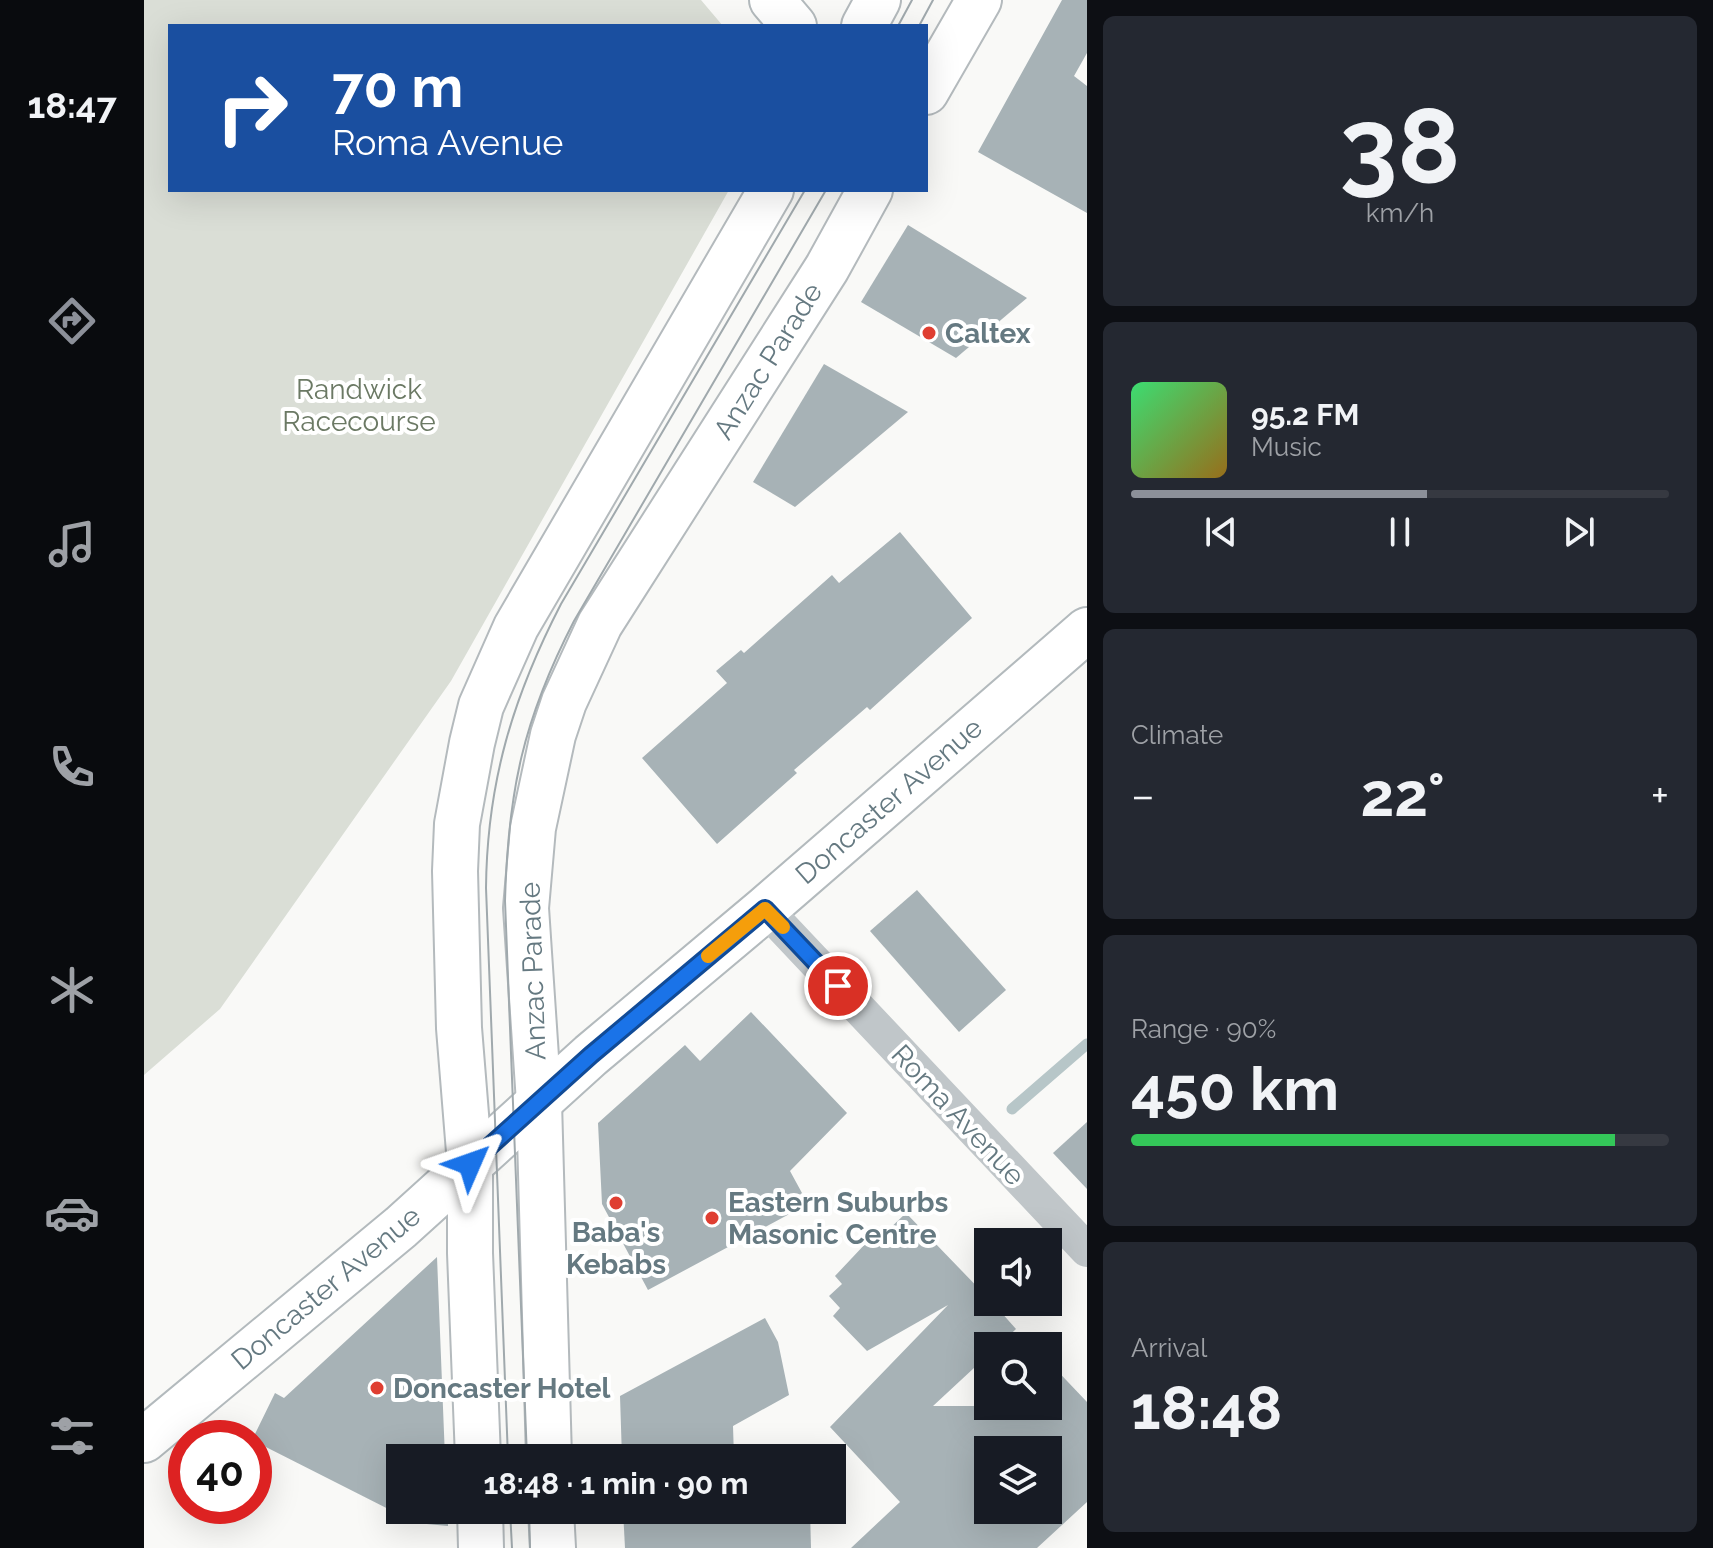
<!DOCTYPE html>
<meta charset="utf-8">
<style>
:root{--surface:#171b24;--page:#242831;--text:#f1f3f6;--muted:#9ea1a6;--line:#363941;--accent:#8c9099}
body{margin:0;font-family:Raleway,sans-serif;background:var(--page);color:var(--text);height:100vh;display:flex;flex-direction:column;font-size:30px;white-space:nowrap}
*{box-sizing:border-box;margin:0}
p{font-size:26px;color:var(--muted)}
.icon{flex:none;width:44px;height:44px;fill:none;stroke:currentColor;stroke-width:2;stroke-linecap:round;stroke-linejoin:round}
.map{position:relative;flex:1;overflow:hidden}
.panel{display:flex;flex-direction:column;gap:16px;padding:16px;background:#0d0f14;width:626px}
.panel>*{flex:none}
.top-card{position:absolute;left:24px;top:24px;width:760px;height:168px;border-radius:0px;box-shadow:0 8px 32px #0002;background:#1a4fa0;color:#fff;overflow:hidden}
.controls{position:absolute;left:830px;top:1228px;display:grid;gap:16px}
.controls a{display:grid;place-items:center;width:88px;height:88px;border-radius:0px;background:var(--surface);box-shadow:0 8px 32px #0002;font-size:40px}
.speed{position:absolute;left:24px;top:1420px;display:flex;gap:16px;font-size:40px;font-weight:700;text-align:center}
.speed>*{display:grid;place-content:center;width:104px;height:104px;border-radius:50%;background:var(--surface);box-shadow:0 8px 32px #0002;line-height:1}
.speed .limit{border:12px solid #d22;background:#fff;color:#111}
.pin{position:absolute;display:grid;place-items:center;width:68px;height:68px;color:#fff;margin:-34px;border:4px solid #fff;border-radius:50%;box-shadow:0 2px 8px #0007}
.me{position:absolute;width:88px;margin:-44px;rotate:47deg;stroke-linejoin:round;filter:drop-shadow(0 0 6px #0008)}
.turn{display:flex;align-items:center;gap:28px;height:168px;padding:0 32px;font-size:36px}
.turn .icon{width:104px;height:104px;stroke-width:2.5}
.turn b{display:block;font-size:56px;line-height:68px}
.big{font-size:60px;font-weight:700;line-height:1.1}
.panel .widget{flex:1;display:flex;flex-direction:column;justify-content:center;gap:12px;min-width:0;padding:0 28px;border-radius:12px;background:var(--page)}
.panel .dial{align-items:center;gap:0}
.dial b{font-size:104px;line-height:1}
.song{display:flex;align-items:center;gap:24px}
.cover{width:96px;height:96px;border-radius:12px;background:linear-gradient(135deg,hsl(140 70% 55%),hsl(40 70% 35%))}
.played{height:8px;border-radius:4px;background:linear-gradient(90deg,var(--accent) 55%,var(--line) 55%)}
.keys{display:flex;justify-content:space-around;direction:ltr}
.heat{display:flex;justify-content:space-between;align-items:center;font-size:44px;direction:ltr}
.charge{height:12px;border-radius:6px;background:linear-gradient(90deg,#34c759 90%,var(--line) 0)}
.trip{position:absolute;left:242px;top:1444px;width:460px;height:80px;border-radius:0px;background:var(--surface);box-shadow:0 8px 32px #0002;font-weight:700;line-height:80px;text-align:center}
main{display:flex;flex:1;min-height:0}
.dock{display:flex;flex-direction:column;width:144px;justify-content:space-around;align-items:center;background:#090b0e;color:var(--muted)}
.dock .icon{width:56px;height:56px}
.dock .on{color:var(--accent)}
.dock b{font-size:36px;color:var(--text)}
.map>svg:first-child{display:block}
.green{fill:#daded6}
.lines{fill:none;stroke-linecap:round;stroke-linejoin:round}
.stream{stroke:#b7c6c8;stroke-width:11}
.building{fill:#a7b2b6;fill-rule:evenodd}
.secondary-casing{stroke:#b3babd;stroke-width:48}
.primary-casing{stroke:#b4babd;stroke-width:48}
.street{stroke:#c0c6c9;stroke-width:34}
.secondary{stroke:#fff;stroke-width:44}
.primary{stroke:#fff;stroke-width:44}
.tram{stroke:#a0a9ad;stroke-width:2}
.route-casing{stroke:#114b97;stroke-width:20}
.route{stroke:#1a73e8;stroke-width:14}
.slow{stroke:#f59e0b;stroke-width:14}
.poi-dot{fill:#df3e31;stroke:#fff;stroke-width:3}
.labels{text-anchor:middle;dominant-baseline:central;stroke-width:8;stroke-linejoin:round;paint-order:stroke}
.poi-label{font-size:28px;font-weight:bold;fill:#657981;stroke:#fff;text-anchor:start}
.street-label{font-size:28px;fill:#657981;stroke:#fff}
.park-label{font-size:28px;fill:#6b7964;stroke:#fff}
</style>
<main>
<nav class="dock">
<b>18:47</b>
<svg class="icon on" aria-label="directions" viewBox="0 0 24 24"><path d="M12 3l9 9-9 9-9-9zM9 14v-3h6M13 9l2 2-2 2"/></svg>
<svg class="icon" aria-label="music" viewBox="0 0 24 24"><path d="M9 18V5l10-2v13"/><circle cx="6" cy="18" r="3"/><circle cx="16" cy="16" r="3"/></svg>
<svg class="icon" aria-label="phone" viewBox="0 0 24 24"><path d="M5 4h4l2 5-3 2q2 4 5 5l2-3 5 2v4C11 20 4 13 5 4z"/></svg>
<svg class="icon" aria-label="climate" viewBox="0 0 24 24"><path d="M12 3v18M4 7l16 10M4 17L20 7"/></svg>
<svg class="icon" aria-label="car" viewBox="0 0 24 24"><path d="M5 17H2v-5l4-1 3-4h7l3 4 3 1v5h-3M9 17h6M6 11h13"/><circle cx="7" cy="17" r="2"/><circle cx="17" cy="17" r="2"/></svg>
<svg class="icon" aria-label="filters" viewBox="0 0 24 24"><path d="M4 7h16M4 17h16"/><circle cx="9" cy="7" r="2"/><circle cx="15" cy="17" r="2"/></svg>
</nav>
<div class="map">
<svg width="943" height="1548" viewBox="0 0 943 1548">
<rect width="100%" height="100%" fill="#f9f9f7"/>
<!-- green -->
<path class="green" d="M0,0H557L579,26H26V190H585L307,681L76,1009L0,1075Z"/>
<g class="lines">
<!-- stream -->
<path class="stream" d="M868,1109L943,1044"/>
</g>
<!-- building -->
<g class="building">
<path d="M918,0H943V53L930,76L943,86V213L834,152Z"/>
<path d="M764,225L883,298L812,358L717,302Z"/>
<path d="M680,364L764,412L651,507L609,482Z"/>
<path d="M756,532L828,618L726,710L723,707L650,770L653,773L573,844L498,758L583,683L572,671L597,650L600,653L688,575L695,583Z"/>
<path d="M773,890L862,990L815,1032L726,931Z"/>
<path d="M607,1012L703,1113L646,1171L664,1204L504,1290L458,1204L454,1123L541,1045L556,1061Z"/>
<path d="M943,1122V1189L909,1153Z"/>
<path d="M762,1213L844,1298V1302H848L872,1329L854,1346H844V1355L789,1406H904V1361L943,1402V1502L893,1548H707L756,1502L686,1427L804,1305L723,1351L689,1316L696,1308L685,1296L698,1284L691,1276L723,1242L725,1244L737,1232L740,1234ZM844,1450H904V1510H844Z"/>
<path d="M293,1257L301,1458H256V1510H304V1526L272,1523L110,1441L109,1438L131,1393L140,1398Z"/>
<path d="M621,1318L634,1342L645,1395L589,1426L590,1458H478L476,1396Z"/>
<path d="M479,1510H666L667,1548H481Z"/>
</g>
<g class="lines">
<!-- secondary casing -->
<g class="secondary-casing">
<g id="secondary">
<path d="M628,0L650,26"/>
<path d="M0,1440L257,1227L447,1055L621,909L943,630"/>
</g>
</g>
<!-- primary casing -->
<g class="primary-casing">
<g id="primary">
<path d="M720,26L734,0"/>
<path d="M782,92L835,0"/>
<path d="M334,1458L326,1253V1164L315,1028L311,871L313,824L328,743L337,706L372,627L627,190"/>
<path d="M405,1458L395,1102L382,908L389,828L409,735L420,702L456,624L683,268L726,190"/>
<path d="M336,1510L337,1548"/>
<path d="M407,1510L409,1548"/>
</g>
</g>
<!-- street -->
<path class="street" d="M621,909L943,1250"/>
<!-- secondary -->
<use href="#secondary" class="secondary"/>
<!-- primary -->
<use href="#primary" class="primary"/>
<!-- tram -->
<g class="tram">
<path d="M754,26L768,0"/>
<path d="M775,26L789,0"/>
<path d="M364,1458L342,888C343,782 369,697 417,604L661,190"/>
<path d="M383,1458L361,901C364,791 379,720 430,621L682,190"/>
<path d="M366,1510L368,1548"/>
<path d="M385,1510L386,1548"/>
</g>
</g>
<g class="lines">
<!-- route casing -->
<g class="route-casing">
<path id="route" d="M326,1164L447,1055L621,909L694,986"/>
</g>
<!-- route -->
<use href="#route" class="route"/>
<!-- slow -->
<path class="slow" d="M564,956L621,909L639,927"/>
</g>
<!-- markers -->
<g class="poi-dot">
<circle cx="785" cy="333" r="8"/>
<circle cx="472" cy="1203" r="8"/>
<circle cx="568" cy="1218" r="8"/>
<circle cx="233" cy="1388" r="8"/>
</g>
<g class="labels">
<!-- poi labels -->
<g class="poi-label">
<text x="801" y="333">Caltex</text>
<text x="584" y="1202">Eastern Suburbs<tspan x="584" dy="32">Masonic Centre</tspan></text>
<text x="472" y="1232" text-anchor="middle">Baba's<tspan x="472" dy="32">Kebabs</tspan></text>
<text x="249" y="1388">Doncaster Hotel</text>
</g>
<!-- street labels -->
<g class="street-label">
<text transform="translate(624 361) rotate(-58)">Anzac Parade</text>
<text transform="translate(745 801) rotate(-41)">Doncaster Avenue</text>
<text transform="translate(389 971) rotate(-92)">Anzac Parade</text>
<text transform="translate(814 1115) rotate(47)">Roma Avenue</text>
<text transform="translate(182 1288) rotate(-40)">Doncaster Avenue</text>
</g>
<!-- park labels -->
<g class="park-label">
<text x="215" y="389">Randwick<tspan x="215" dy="32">Racecourse</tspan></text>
</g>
</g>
</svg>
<div class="controls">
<a><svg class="icon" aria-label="sound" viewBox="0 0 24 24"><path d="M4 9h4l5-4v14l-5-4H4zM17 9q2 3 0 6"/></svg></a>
<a><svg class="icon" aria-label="search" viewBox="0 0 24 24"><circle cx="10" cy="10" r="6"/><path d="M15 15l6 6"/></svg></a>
<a><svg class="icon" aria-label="layers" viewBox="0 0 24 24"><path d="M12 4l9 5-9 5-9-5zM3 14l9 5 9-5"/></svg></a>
</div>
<div class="speed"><div class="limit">40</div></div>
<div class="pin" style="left:694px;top:986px;background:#d93025"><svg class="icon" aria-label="arrive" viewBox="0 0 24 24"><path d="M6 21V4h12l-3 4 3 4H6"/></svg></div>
<svg class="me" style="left:326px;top:1164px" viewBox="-20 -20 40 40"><path d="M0-17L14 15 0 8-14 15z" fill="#1a73e8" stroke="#fff" stroke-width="4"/></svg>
<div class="trip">18:48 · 1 min · 90 m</div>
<div class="top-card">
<div class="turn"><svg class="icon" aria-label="right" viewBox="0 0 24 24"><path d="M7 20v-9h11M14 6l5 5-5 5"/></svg><div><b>70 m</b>Roma Avenue</div></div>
</div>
</div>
<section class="panel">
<div class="widget dial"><b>38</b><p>km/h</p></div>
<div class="widget">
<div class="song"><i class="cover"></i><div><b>95.2 FM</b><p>Music</p></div></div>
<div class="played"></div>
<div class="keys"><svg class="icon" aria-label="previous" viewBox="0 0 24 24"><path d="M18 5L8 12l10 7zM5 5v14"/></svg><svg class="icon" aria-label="pause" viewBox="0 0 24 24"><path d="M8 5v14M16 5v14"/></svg><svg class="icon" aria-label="next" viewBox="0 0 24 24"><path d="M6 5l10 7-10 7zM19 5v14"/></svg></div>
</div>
<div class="widget"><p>Climate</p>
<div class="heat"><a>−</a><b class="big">22°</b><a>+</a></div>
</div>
<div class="widget"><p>Range · 90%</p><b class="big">450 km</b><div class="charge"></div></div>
<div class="widget"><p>Arrival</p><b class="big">18:48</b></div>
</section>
</main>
